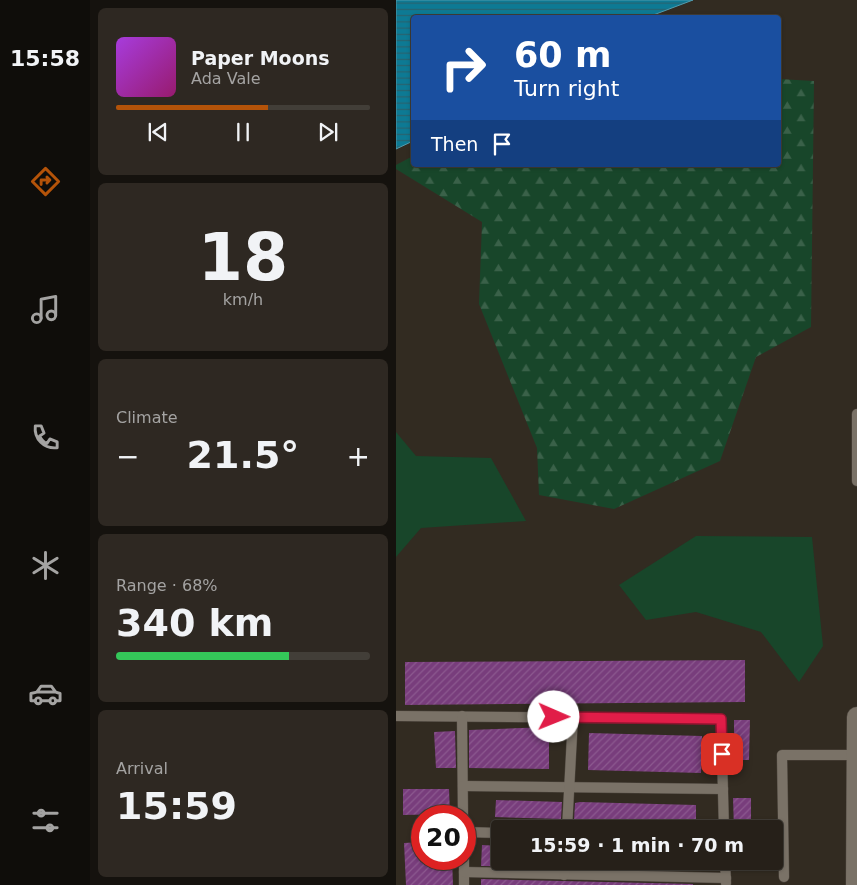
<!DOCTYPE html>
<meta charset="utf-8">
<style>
:root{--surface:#262019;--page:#2e2822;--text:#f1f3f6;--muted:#a4a3a2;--line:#423e38;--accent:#b45309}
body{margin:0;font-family:"DejaVu Sans",sans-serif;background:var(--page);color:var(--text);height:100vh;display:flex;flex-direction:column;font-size:19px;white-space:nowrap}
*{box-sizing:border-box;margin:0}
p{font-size:16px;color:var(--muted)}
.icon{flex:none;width:28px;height:28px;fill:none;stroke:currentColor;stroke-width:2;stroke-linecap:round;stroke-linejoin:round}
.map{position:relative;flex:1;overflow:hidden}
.side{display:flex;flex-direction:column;gap:8px;padding:8px;background:#15120e;width:306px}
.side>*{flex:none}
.banner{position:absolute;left:15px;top:15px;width:370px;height:152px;border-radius:5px;box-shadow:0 1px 4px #0004,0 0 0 1px var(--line);background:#1a4fa0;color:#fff;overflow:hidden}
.speed{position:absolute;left:15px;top:805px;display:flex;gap:10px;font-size:25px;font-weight:700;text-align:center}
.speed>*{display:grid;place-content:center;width:65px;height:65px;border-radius:50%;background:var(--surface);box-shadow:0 1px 4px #0004,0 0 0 1px var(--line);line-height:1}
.speed .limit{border:8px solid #d22;background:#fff;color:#111}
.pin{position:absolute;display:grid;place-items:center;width:42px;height:42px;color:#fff;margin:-21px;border-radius:10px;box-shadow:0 2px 8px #0006}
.me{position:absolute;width:55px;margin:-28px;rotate:91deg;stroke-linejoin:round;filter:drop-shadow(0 0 4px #0008)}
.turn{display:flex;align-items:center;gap:18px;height:105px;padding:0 20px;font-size:22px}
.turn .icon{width:65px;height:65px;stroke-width:2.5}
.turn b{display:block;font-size:35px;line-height:42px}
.then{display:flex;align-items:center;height:48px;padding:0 20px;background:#0003;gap:10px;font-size:19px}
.big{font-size:38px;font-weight:700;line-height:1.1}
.side .card{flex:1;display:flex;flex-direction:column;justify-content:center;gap:8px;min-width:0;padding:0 18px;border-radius:8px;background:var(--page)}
.side .dial{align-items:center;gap:0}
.dial b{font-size:65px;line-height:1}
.song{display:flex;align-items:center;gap:15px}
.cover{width:60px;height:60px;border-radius:8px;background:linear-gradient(135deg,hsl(280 70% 55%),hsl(320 70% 35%))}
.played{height:5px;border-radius:2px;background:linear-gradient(90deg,var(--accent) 60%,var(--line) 60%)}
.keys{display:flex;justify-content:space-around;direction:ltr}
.heat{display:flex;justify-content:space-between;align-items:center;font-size:28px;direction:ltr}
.charge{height:8px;border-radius:4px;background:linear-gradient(90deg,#34c759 68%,var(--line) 0)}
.trip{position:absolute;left:95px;top:820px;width:292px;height:50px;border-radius:5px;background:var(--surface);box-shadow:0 1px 4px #0004,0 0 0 1px var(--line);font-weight:700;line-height:50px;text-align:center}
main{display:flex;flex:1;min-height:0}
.menu{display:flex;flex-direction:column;width:90px;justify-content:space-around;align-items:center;background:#0f0d0a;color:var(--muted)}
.menu .icon{width:35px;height:35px}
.menu .active{color:var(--accent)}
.menu b{font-size:22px;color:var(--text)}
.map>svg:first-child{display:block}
.grass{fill:#18462a}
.forest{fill:url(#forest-firs)}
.water{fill:url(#water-rules);stroke:#529cad}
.building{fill:url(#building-hatch)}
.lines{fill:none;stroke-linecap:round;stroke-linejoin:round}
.lane-casing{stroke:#4e473f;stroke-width:11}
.street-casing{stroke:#4e473f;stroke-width:21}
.lane{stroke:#7a7267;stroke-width:10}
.street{stroke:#7a7267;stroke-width:20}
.route-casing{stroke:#92132f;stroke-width:12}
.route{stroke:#e11d48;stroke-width:9}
</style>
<main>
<nav class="menu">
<b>15:58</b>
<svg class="icon active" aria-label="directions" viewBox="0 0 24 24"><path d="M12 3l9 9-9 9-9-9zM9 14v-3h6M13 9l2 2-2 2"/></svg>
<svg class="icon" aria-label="music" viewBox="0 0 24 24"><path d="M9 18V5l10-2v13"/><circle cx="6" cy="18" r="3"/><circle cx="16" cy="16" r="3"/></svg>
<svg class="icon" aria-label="phone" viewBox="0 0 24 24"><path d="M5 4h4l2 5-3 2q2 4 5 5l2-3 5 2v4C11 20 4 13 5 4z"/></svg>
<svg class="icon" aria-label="climate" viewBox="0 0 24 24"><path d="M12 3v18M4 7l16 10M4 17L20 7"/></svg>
<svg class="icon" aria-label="car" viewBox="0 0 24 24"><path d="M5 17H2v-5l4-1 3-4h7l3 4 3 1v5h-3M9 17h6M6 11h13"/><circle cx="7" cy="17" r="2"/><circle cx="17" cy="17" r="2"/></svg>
<svg class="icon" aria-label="filters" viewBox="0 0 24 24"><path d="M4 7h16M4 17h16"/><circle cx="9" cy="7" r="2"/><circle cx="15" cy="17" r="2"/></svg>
</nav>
<section class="side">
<div class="card">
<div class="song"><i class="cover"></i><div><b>Paper Moons</b><p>Ada Vale</p></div></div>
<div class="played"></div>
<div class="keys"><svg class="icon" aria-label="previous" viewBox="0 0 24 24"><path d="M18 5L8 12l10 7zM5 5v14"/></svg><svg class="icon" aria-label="pause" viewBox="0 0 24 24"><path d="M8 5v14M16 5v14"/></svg><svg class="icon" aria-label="next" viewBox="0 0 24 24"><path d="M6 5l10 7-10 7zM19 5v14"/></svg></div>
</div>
<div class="card dial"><b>18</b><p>km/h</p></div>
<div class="card"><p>Climate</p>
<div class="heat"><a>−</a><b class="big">21.5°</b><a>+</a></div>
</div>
<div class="card"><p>Range · 68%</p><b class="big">340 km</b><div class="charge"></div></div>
<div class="card"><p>Arrival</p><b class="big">15:59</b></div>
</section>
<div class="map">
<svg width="461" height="885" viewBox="0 0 461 885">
<defs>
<pattern id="forest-firs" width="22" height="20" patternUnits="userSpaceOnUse" patternTransform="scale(1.25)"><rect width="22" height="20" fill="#18462a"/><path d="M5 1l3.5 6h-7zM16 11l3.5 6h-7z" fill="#3a6149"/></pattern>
<pattern id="water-rules" width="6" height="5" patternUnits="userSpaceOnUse" patternTransform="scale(1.25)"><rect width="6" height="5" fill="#0d7a94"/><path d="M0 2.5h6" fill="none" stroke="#286370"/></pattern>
<pattern id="building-hatch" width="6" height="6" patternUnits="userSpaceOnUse" patternTransform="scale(1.25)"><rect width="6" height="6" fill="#783d7c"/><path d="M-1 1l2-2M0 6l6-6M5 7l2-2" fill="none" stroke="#8c598f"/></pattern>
</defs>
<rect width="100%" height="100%" fill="#322b21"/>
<!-- grass -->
<g class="grass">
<path d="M0,432L20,456L95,458L130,521L25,528L0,557Z"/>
<path d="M300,536L416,537L427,646L403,682L365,632L300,612L250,620L223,585Z"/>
</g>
<!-- forest -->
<path class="forest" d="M383,79L418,81L415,327L360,357L324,461L218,509L143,495L141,448L83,304L86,222L0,169V165L17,156L18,165H382Z"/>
<!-- water -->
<path class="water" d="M0,0H297L252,17L18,18L17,141L0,149Z"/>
<!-- building -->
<g class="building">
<path d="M349,660V702L9,705V662Z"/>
<path d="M338,720H354L353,760H338Z"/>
<path d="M153,727V769L73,768V730Z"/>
<path d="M59,731L60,768H40L38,732Z"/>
<path d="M193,733L306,736L305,773L192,770Z"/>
<path d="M7,789H53L54,814L7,815Z"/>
<path d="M337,798H355V829H338Z"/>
<path d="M100,800L166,802L165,819L99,817Z"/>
<path d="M184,802L300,805V826L184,822V820H178L179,803Z"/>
<path d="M26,842V859H56L57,885H10L8,843Z"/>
<path d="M86,845L104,846V861H162V867L85,866Z"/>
<path d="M176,861H297V870L175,868Z"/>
<path d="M85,879L297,884V885H85Z"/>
</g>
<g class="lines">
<!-- lane casing -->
<g class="lane-casing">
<g id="lane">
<path d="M461,414V481"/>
<path d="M0,716L325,719L328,829"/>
<path d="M66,716L67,816"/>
<path d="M67,786L327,789"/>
<path d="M171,829L177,717"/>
<path d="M69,832L104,833"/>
<path d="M68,859V885"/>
<path d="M329,861L330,883"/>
<path d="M68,872L330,878"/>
<path d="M168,875L169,861"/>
<path d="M388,877L386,755H460"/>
</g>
</g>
<!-- street casing -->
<g class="street-casing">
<path id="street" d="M460,885L461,717"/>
</g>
<!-- lane -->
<use href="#lane" class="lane"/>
<!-- street -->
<use href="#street" class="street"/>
</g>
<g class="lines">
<!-- route casing -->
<g class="route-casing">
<path id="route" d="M158,717L325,719L326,754"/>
</g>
<!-- route -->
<use href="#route" class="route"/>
</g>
</svg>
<div class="speed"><div class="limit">20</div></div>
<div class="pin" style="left:326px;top:754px;background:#d93025"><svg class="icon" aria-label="arrive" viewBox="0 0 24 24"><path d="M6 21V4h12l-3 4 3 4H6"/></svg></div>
<svg class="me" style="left:158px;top:717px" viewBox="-20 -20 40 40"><circle r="19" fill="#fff"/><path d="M0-13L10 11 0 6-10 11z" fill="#e11d48"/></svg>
<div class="trip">15:59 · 1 min · 70 m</div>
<div class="banner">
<div class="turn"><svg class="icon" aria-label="right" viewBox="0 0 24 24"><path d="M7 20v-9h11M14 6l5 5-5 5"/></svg><div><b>60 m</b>Turn right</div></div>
<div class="then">Then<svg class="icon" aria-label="arrive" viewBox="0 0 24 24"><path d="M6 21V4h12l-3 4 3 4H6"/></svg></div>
</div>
</div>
</main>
